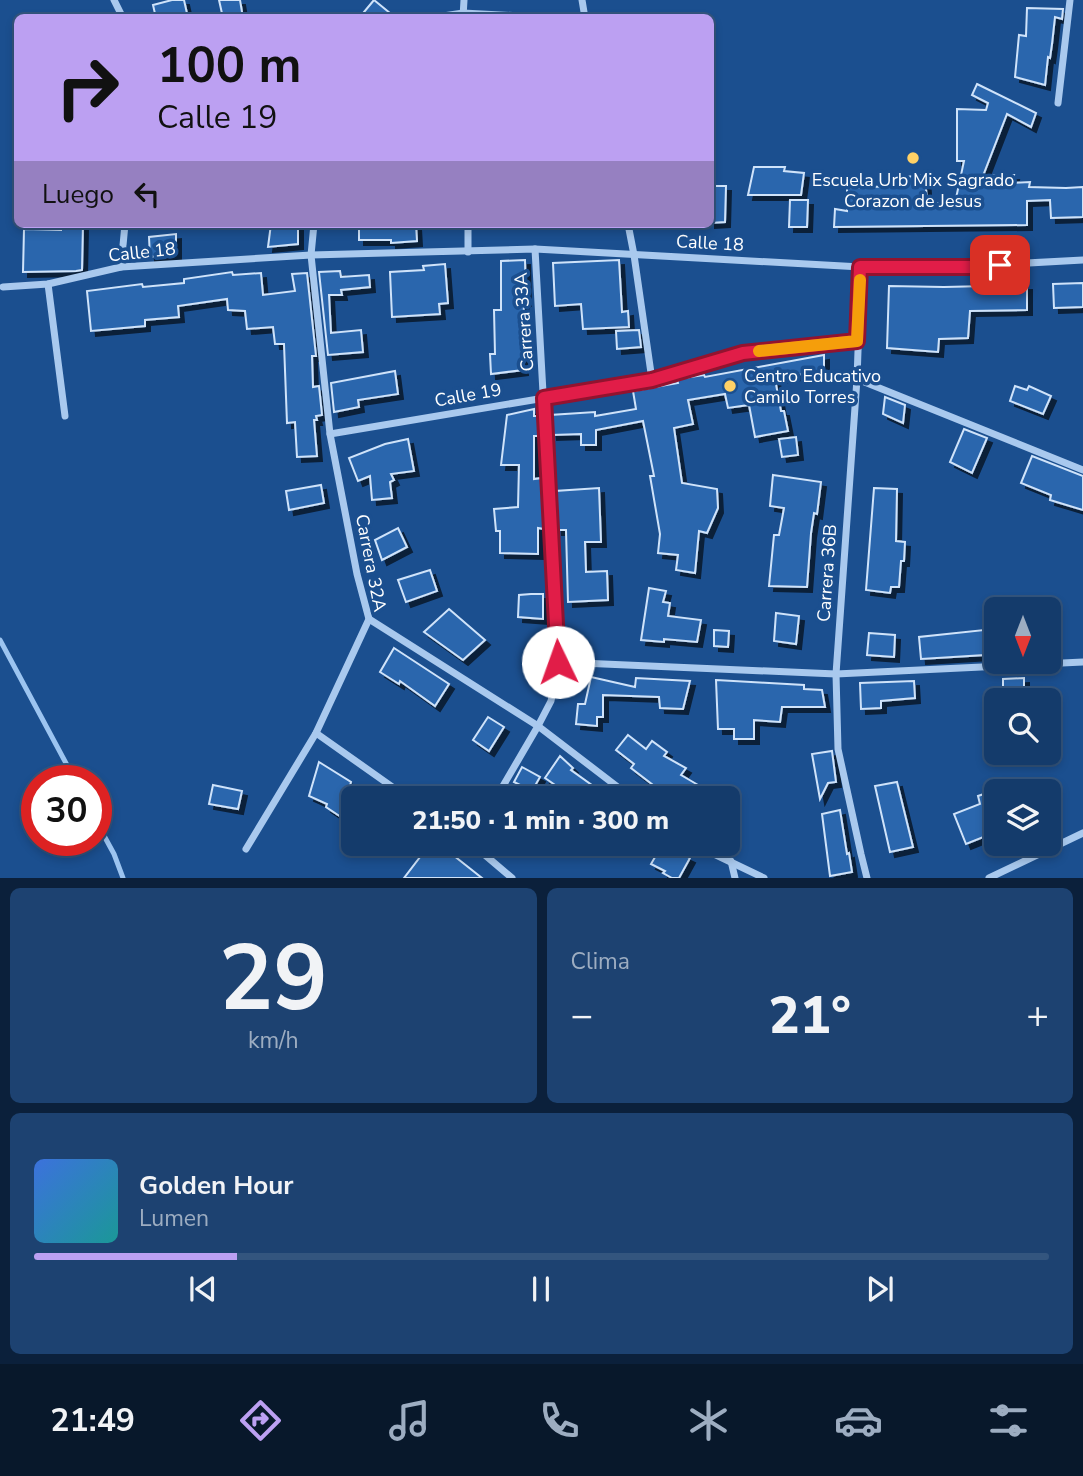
<!DOCTYPE html>
<html lang="es">
<meta charset="utf-8">
<style>
:root{--surface:#143b6b;--page:#1d4271;--text:#f1f3f6;--muted:#9dadc1;--line:#33557e;--accent:#bca0f2}
body{margin:0;font-family:"Nunito Sans",sans-serif;background:var(--page);color:var(--text);height:100vh;display:flex;flex-direction:column;font-size:26px;white-space:nowrap}
*{box-sizing:border-box;margin:0}
p{font-size:23px;color:var(--muted)}
.icon{flex:none;width:38px;height:38px;fill:none;stroke:currentColor;stroke-width:2;stroke-linecap:round;stroke-linejoin:round}
.map{position:relative;height:878px;overflow:hidden}
.details{display:flex;flex-direction:column;gap:10px;padding:10px;background:#0b203b;flex:1}
.details>*{flex:none}
.hud{position:absolute;left:14px;top:14px;width:700px;height:214px;border-radius:10px;box-shadow:0 4px 10px #0003,0 0 0 2px var(--line);background:#bca0f2;color:#111;overflow:hidden}
.needle{width:46px;rotate:180deg}
.tools{position:absolute;left:984px;top:597px;display:grid;gap:14px}
.tools a{display:grid;place-items:center;width:77px;height:77px;border-radius:10px;background:var(--surface);box-shadow:0 4px 10px #0003,0 0 0 2px var(--line);font-size:35px}
.speed{position:absolute;left:21px;top:765px;display:flex;gap:14px;font-size:35px;font-weight:700;text-align:center}
.speed>*{display:grid;place-content:center;width:91px;height:91px;border-radius:50%;background:var(--surface);box-shadow:0 4px 10px #0003,0 0 0 2px var(--line);line-height:1}
.speed .limit{border:10px solid #d22;background:#fff;color:#111}
.pin{position:absolute;display:grid;place-items:center;width:60px;height:60px;color:#fff;margin:-30px;border-radius:14px;box-shadow:0 4px 10px #0006}
.me{position:absolute;width:77px;margin:-38px;rotate:357deg;stroke-linejoin:round;filter:drop-shadow(0 0 5px #0008)}
.turn{display:flex;align-items:center;gap:24px;height:147px;padding:0 28px;font-size:32px}
.turn .icon{width:91px;height:91px;stroke-width:2.5}
.turn b{display:block;font-size:49px;line-height:60px}
.then{display:flex;align-items:center;height:66px;padding:0 28px;background:#0003;gap:14px;font-size:26px}
.big{font-size:52px;font-weight:800;line-height:1.1}
.details .card{flex:1;display:flex;flex-direction:column;justify-content:center;gap:10px;min-width:0;padding:0 24px;border-radius:10px;background:var(--page)}
.details .dial{align-items:center;gap:0}
.dial b{font-size:91px;line-height:1}
.song{display:flex;align-items:center;gap:21px}
.cover{width:84px;height:84px;border-radius:10px;background:linear-gradient(135deg,hsl(220 70% 55%),hsl(180 70% 35%))}
.played{height:7px;border-radius:4px;background:linear-gradient(90deg,var(--accent) 20%,var(--line) 20%)}
.keys{display:flex;justify-content:space-around;direction:ltr}
.heat{display:flex;justify-content:space-between;align-items:center;font-size:38px;direction:ltr}
.details .tiles{flex:1;display:grid;gap:10px;grid-template-columns:1fr 1fr}
.card:last-child{grid-column:span 2}
.trip{position:absolute;left:341px;top:786px;width:399px;height:70px;border-radius:10px;background:var(--surface);box-shadow:0 4px 10px #0003,0 0 0 2px var(--line);font-weight:800;line-height:70px;text-align:center}
.tabs{display:flex;height:112px;justify-content:space-around;align-items:center;background:#08182b;color:var(--muted)}
.tabs .icon{width:49px;height:49px}
.tabs .selected{color:var(--accent)}
.tabs b{font-size:32px;color:var(--text)}
.map>svg:first-child{display:block}
.lines{fill:none;stroke-linecap:round;stroke-linejoin:round}
.stream{stroke:#9cc4f0;stroke-width:5}
.building{fill:#2a66ad;stroke:#cfe3fa;stroke-width:2;filter:url(#shadow)}
.minor{stroke:#a9c9ee;stroke-width:7}
.route-casing{stroke:#92132f;stroke-width:18}
.route{stroke:#e11d48;stroke-width:12}
.slow{stroke:#f59e0b;stroke-width:12}
.poi-dot{fill:#ffd166;stroke:#1b4f8f;stroke-width:2.5}
.labels{text-anchor:middle;dominant-baseline:central;stroke-width:7;stroke-linejoin:round;paint-order:stroke}
.poi-label{font-size:18px;fill:#fff;stroke:#1b4f8f}
.street-label{font-size:18px;fill:#fff;stroke:#1b4f8f}
</style>
<div class="map">
<svg width="1083" height="878" viewBox="0 0 1083 878">
<defs>
<filter id="shadow"><feDropShadow dx="5" dy="5" stdDeviation="0" flood-color="#0009"/></filter>
</defs>
<rect width="100%" height="100%" fill="#1b4f8f"/>
<g class="lines">
<!-- stream -->
<g class="stream">
<path d="M0,640L75,780"/>
<path d="M96,821L114,854L123,878"/>
</g>
</g>
<!-- building -->
<g class="building">
<path d="M172,0H184L188,18H156L153,5Z"/>
<path d="M219,0H240L243,18H223Z"/>
<path d="M374,0L396,18H359Z"/>
<path d="M1027,8L1063,9L1062,19L1055,17L1052,44L1050,58L1048,57L1045,85L1015,77L1019,35L1026,36Z"/>
<path d="M977,84L1036,113L1031,127L1007,114L983,176L1014,175L1012,183L1030,182L1029,187L1066,188L1083,187V217L1051,218L1050,200L1027,201V225L834,227L835,209L847,211V188L895,186L894,178L925,175L927,203H955L964,161H957V109L986,110L988,103L972,95Z"/>
<path d="M754,167H785L784,171L804,173L801,195H748Z"/>
<path d="M710,186H726L725,222L710,223Z"/>
<path d="M790,200H808L807,227H789Z"/>
<path d="M61,224H83L82,270L76,271L23,272L24,229L61,230Z"/>
<path d="M271,224L298,226V244L268,247Z"/>
<path d="M359,224H416L417,241L391,243V240H359Z"/>
<path d="M176,234V254L150,257L149,237Z"/>
<path d="M525,260L526,301L524,302L523,337L521,338L523,370L491,374L490,354H495L494,310H501V261Z"/>
<path d="M619,260L622,312L628,311L629,327L583,329L581,304L555,306L553,263Z"/>
<path d="M445,264L448,303L439,304L440,314L392,317L390,272L424,270L423,266Z"/>
<path d="M340,271L341,277L369,275L370,287L341,290L342,295H329L331,333L361,330L363,352L328,355L319,272Z"/>
<path d="M232,272L233,275L261,273L263,295L295,291L292,274L307,273L316,356H312L313,387L319,386L322,415L316,416L317,420H314L317,456L297,457L295,422L287,423L284,344H275L273,327L247,329L245,311L228,310L227,299L178,306L179,317L145,320V326L91,331L87,291L142,284L143,287L184,283V279Z"/>
<path d="M1083,283V307L1054,308L1053,284Z"/>
<path d="M1027,285V310L970,311L968,338L939,339L938,352L887,348L889,286L944,287Z"/>
<path d="M639,330L641,347L617,349L616,331Z"/>
<path d="M824,355V370L775,379L781,411H784L788,431L755,437L749,405L728,408L725,394L688,400L693,424L674,428L682,483L717,489L718,508L707,533L699,531L695,573L676,570L678,555L658,553L660,534L650,476H654L643,421L596,430V445H581V434L552,435L550,415L595,412V416L636,409L633,391L678,383L677,379L704,375L705,377Z"/>
<path d="M395,371L398,394L358,400L359,407L334,412L331,383Z"/>
<path d="M1015,386L1027,390L1029,386L1051,396L1043,414L1010,401Z"/>
<path d="M885,397L905,405L903,423L883,414Z"/>
<path d="M534,409V416H538L539,436H534V479L542,478L544,529L538,528V554L500,553V531H496L494,509L518,507L519,465H501L507,415Z"/>
<path d="M964,429L987,438L972,473L950,462Z"/>
<path d="M796,437L798,455L782,457L779,439Z"/>
<path d="M408,439L414,471L391,474L394,480L390,482L392,498L372,500L370,476L358,481L349,458L385,444Z"/>
<path d="M1032,456L1083,476V510L1050,500L1051,495L1021,483Z"/>
<path d="M773,475L821,482L817,514L814,513L811,533L807,587L769,586L774,535H779L784,508L770,506Z"/>
<path d="M321,485L324,503L289,510L286,491Z"/>
<path d="M599,488L601,542H585L586,572L607,571L608,600L568,602L566,530H557L555,491Z"/>
<path d="M874,488L897,489L896,541L905,542L904,561H901L899,587H891L890,593L866,590Z"/>
<path d="M398,528L407,547L382,560L375,540Z"/>
<path d="M430,570L437,591L406,602L398,580Z"/>
<path d="M649,588L666,591L663,602L670,603L668,616L701,620L697,642L664,639V642L641,640Z"/>
<path d="M531,594H543V619L518,617L519,595Z"/>
<path d="M449,609L485,640L463,660L424,632Z"/>
<path d="M776,613L799,616L796,644L774,641Z"/>
<path d="M714,630L729,631L728,647L714,646Z"/>
<path d="M984,630L985,655L921,659L919,637Z"/>
<path d="M869,633L895,635L894,657L867,655Z"/>
<path d="M394,648L449,684L435,706L400,681L399,684L380,672Z"/>
<path d="M591,677L635,687L636,678L690,681L683,709L660,708L659,697L603,695V717H597V726L576,724L578,704H585Z"/>
<path d="M1024,678V699H1003V679Z"/>
<path d="M716,680L804,685V689L822,690L825,707H782L780,722L754,720V739H734V729H718Z"/>
<path d="M914,681L915,698L881,701V708L861,709L860,683Z"/>
<path d="M488,717L504,727L489,751L473,740Z"/>
<path d="M628,735L646,749L652,741L667,752L664,756L686,768L681,775L705,789L700,798H670L631,768L634,764L616,750Z"/>
<path d="M832,751L836,782L828,783L820,799L812,754Z"/>
<path d="M560,756L573,768L571,770L610,798H574L545,778Z"/>
<path d="M319,762L351,782L341,817L326,807L327,804L309,796Z"/>
<path d="M522,767L540,777L532,791L514,782Z"/>
<path d="M897,782L913,847L890,852L875,786Z"/>
<path d="M213,785L242,791L238,809L209,804Z"/>
<path d="M996,790V827L984,832L986,836L966,844L954,814L980,804L978,796Z"/>
<path d="M840,810L847,854L849,853L852,872L830,876L822,814Z"/>
<path d="M430,844H439L482,878H404Z"/>
<path d="M662,845L690,858L679,878H672L663,873L665,871L651,864Z"/>
</g>
<g class="lines">
<!-- minor -->
<g class="minor">
<path d="M114,0L123,18"/>
<path d="M582,0L585,18"/>
<path d="M463,17L464,0"/>
<path d="M430,18L463,13L561,18"/>
<path d="M1058,103L1070,0"/>
<path d="M468,224V252"/>
<path d="M628,224L634,255L652,380"/>
<path d="M121,267L125,224"/>
<path d="M861,267L857,379L836,674L838,749L861,854L867,878"/>
<path d="M48,284L65,416"/>
<path d="M3,287L48,284L121,267L311,255L535,249L861,267L972,266L1083,260"/>
<path d="M857,379L1083,470"/>
<path d="M330,434L652,380L743,353L857,340"/>
<path d="M369,619L538,726L632,798"/>
<path d="M558,662L836,674L1083,662"/>
<path d="M316,733L408,798"/>
<path d="M496,798L538,726L551,701L558,662L535,249"/>
<path d="M472,844L512,878"/>
<path d="M693,844L764,878"/>
<path d="M246,849L316,733L369,619L357,574L330,434L311,255L314,224"/>
<path d="M731,861L735,878"/>
<path d="M989,878L1083,833"/>
</g>
</g>
<g class="lines">
<!-- route casing -->
<g class="route-casing">
<path id="route" d="M558,662L544,398L652,380L743,353L857,341L860,267H972L1000,265"/>
</g>
<!-- route -->
<use href="#route" class="route"/>
<!-- slow -->
<path class="slow" d="M759,351L857,341L860,280"/>
</g>
<!-- markers -->
<g class="poi-dot">
<circle cx="913" cy="158" r="7"/>
<circle cx="730" cy="386" r="7"/>
</g>
<g class="labels">
<!-- poi labels -->
<g class="poi-label">
<text x="913" y="180">Escuela Urb Mix Sagrado<tspan x="913" dy="21">Corazon de Jesus</tspan></text>
<text x="744" y="376" text-anchor="start">Centro Educativo<tspan x="744" dy="21">Camilo Torres</tspan></text>
</g>
<!-- street labels -->
<g class="street-label">
<text transform="translate(710 243) rotate(3)">Calle 18</text>
<text transform="translate(142 252) rotate(-6)">Calle 18</text>
<text transform="translate(524 322) rotate(-94)">Carrera 33A</text>
<text transform="translate(468 395) rotate(-10)">Calle 19</text>
<text transform="translate(371 563) rotate(79)">Carrera 32A</text>
<text transform="translate(827 573) rotate(-86)">Carrera 36B</text>
</g>
</g>
</svg>
<div class="tools">
<a><svg class="needle" viewBox="-14 -14 28 28"><path d="M0-13l5 13h-10z" fill="#e53935"/><path d="M0 13l5-13h-10z" fill="#9dadc1"/></svg></a>
<a><svg class="icon" aria-label="search" viewBox="0 0 24 24"><circle cx="10" cy="10" r="6"/><path d="M15 15l6 6"/></svg></a>
<a><svg class="icon" aria-label="layers" viewBox="0 0 24 24"><path d="M12 4l9 5-9 5-9-5zM3 14l9 5 9-5"/></svg></a>
</div>
<div class="speed"><div class="limit">30</div></div>
<div class="pin" style="left:1000px;top:265px;background:#d93025"><svg class="icon" aria-label="arrive" viewBox="0 0 24 24"><path d="M6 21V4h12l-3 4 3 4H6"/></svg></div>
<svg class="me" style="left:558px;top:662px" viewBox="-20 -20 40 40"><circle r="19" fill="#fff"/><path d="M0-13L10 11 0 6-10 11z" fill="#e11d48"/></svg>
<div class="trip">21:50 · 1 min · 300 m</div>
<div class="hud">
<div class="turn"><svg class="icon" aria-label="right" viewBox="0 0 24 24"><path d="M7 20v-9h11M14 6l5 5-5 5"/></svg><div><b>100 m</b>Calle 19</div></div>
<div class="then">Luego<svg class="icon" aria-label="left" viewBox="0 0 24 24"><path d="M17 20v-9H6M10 6l-5 5 5 5"/></svg></div>
</div>
</div>
<section class="details">
<div class="tiles">
<div class="card dial"><b>29</b><p>km/h</p></div>
<div class="card"><p>Clima</p>
<div class="heat"><a>−</a><b class="big">21°</b><a>+</a></div>
</div>
<div class="card">
<div class="song"><i class="cover"></i><div><b>Golden Hour</b><p>Lumen</p></div></div>
<div class="played"></div>
<div class="keys"><svg class="icon" aria-label="previous" viewBox="0 0 24 24"><path d="M18 5L8 12l10 7zM5 5v14"/></svg><svg class="icon" aria-label="pause" viewBox="0 0 24 24"><path d="M8 5v14M16 5v14"/></svg><svg class="icon" aria-label="next" viewBox="0 0 24 24"><path d="M6 5l10 7-10 7zM19 5v14"/></svg></div>
</div>
</div>
</section>
<nav class="tabs">
<b>21:49</b>
<svg class="icon selected" aria-label="directions" viewBox="0 0 24 24"><path d="M12 3l9 9-9 9-9-9zM9 14v-3h6M13 9l2 2-2 2"/></svg>
<svg class="icon" aria-label="music" viewBox="0 0 24 24"><path d="M9 18V5l10-2v13"/><circle cx="6" cy="18" r="3"/><circle cx="16" cy="16" r="3"/></svg>
<svg class="icon" aria-label="phone" viewBox="0 0 24 24"><path d="M5 4h4l2 5-3 2q2 4 5 5l2-3 5 2v4C11 20 4 13 5 4z"/></svg>
<svg class="icon" aria-label="climate" viewBox="0 0 24 24"><path d="M12 3v18M4 7l16 10M4 17L20 7"/></svg>
<svg class="icon" aria-label="car" viewBox="0 0 24 24"><path d="M5 17H2v-5l4-1 3-4h7l3 4 3 1v5h-3M9 17h6M6 11h13"/><circle cx="7" cy="17" r="2"/><circle cx="17" cy="17" r="2"/></svg>
<svg class="icon" aria-label="filters" viewBox="0 0 24 24"><path d="M4 7h16M4 17h16"/><circle cx="9" cy="7" r="2"/><circle cx="15" cy="17" r="2"/></svg>
</nav>
